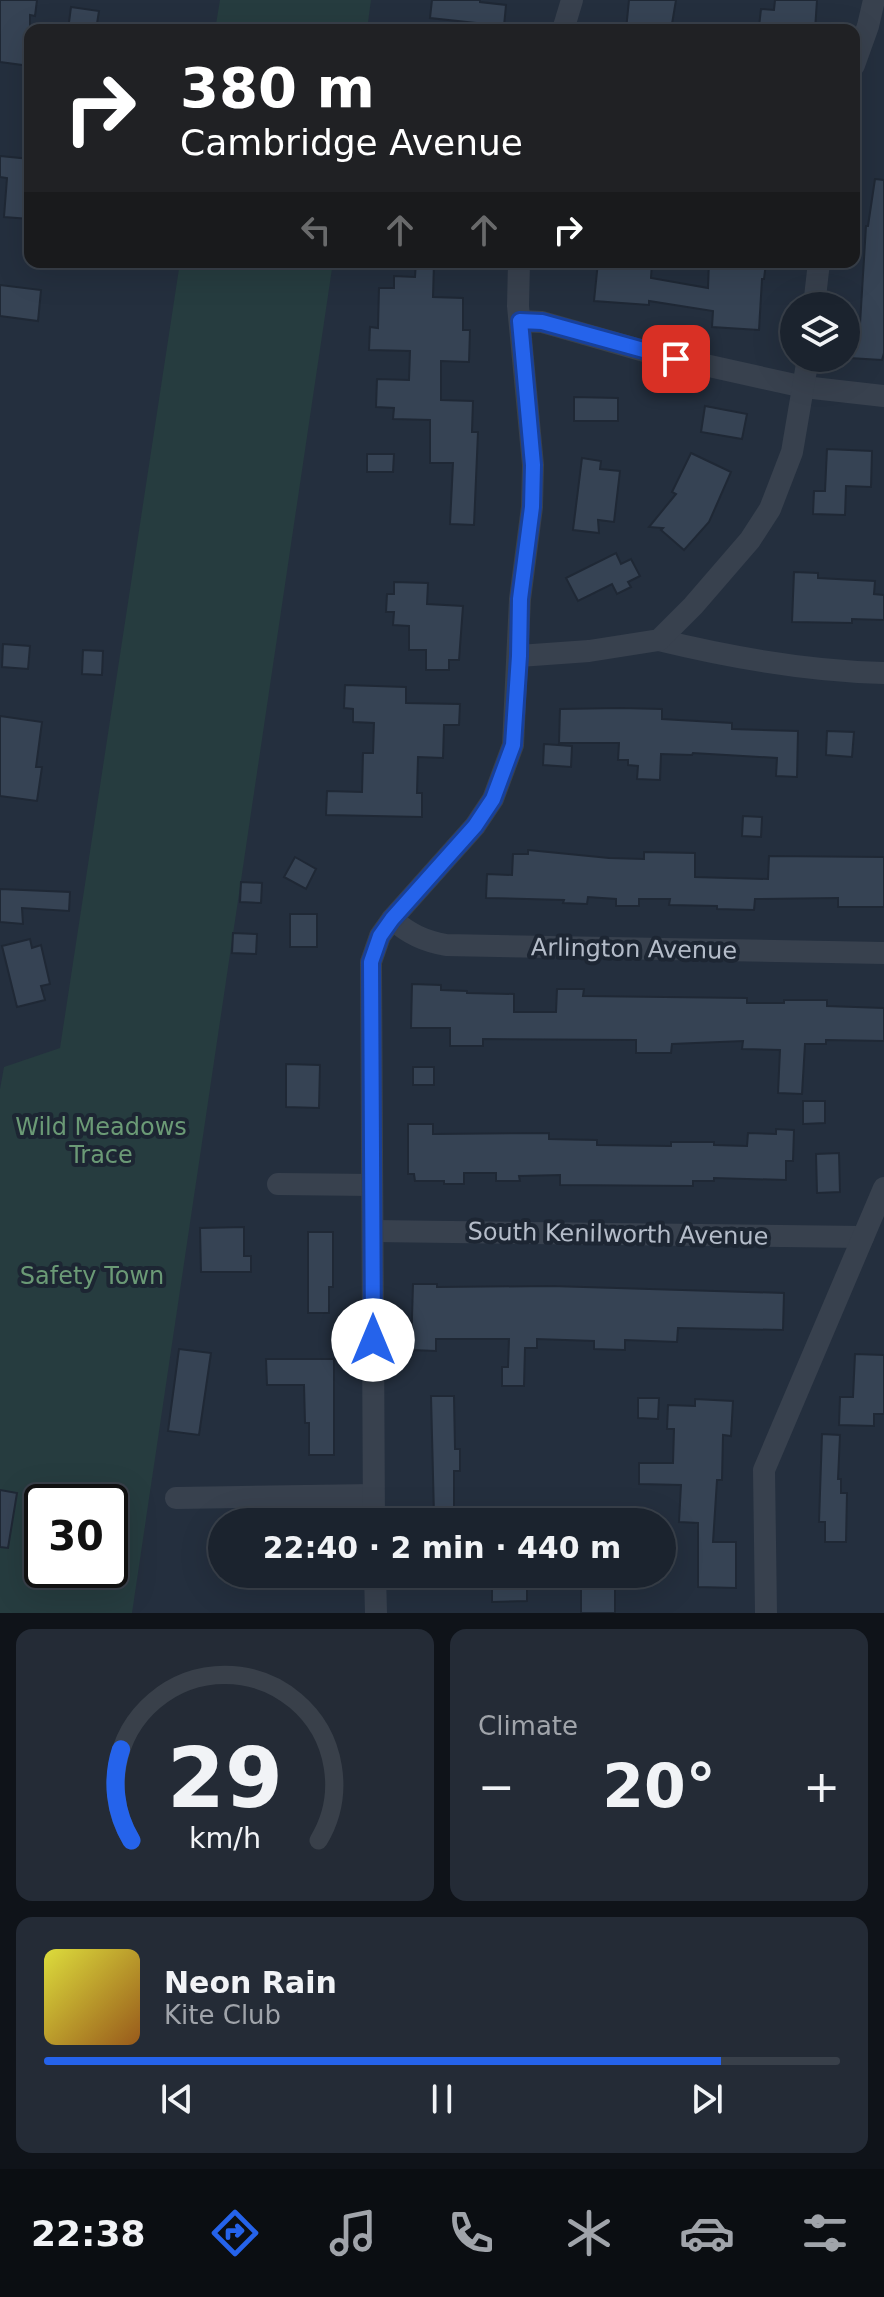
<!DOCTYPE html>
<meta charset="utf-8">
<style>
:root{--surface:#1b232e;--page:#242b36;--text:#f1f3f6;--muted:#a0a4aa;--line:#39404a;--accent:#2563eb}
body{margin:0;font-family:"DejaVu Sans",sans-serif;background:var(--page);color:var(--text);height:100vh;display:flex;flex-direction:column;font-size:30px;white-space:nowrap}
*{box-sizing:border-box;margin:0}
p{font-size:26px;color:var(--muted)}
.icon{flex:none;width:44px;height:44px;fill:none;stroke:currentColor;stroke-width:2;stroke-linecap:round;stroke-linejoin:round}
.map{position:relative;height:1613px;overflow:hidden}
.sheet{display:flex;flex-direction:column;gap:16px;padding:16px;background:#0f1319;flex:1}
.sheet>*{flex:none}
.top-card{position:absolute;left:24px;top:24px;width:836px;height:244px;border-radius:16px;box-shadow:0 8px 32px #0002,0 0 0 2px var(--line);background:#202124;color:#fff;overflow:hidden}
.fabs{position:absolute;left:780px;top:292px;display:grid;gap:16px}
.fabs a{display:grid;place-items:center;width:80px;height:80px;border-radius:50%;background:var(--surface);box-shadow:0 8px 32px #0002,0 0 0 2px var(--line);font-size:40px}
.speed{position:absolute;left:24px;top:1484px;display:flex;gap:16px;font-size:40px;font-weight:700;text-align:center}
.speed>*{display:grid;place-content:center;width:104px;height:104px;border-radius:50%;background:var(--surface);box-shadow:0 8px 32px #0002,0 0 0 2px var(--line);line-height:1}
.speed .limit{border:4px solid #111;border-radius:12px;background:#fff;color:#111}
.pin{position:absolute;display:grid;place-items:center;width:68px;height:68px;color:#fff;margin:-34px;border-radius:16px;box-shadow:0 4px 12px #0006}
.me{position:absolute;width:88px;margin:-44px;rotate:0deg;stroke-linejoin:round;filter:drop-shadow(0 0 6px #0008)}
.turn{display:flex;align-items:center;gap:28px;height:168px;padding:0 24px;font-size:36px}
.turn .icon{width:104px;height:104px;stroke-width:2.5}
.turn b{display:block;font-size:56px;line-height:68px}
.lanes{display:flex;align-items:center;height:76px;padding:0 24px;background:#0003;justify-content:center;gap:40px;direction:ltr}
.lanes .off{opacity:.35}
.big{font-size:60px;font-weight:700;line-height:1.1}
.sheet .tile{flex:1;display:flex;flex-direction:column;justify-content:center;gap:12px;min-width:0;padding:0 28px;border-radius:16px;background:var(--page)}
.sheet .dial{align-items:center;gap:0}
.dial svg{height:208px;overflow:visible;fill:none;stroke:var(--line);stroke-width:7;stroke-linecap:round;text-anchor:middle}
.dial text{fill:var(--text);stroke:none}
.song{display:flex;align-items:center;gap:24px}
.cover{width:96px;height:96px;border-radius:12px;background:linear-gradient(135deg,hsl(60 70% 55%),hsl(30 70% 35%))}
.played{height:8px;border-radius:4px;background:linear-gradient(90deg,var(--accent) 85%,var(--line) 85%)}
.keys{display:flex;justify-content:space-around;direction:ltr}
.heat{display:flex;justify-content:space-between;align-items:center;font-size:44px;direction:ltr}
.sheet .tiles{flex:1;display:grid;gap:16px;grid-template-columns:1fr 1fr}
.tile:last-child{grid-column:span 2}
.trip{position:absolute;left:208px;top:1508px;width:468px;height:80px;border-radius:40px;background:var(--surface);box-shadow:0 8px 32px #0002,0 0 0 2px var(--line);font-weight:700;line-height:80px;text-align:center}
.menu{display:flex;height:128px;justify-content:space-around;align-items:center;background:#0b0e12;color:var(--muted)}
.menu .icon{width:56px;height:56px}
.menu .selected{color:var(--accent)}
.menu b{font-size:36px;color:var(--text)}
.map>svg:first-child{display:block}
.green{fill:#263c3f;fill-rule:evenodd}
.building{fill:#364354;stroke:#1f2835;stroke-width:2}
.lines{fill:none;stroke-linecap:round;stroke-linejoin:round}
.minor{stroke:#38414e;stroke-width:22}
.route-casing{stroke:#184099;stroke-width:20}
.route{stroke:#2563eb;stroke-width:14}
.labels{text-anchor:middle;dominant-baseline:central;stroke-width:8;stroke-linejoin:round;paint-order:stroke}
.street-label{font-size:24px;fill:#b4bcc9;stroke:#1d2633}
.park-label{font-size:24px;fill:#6b9a76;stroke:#1d2633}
</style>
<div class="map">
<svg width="884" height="1613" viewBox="0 0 884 1613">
<rect width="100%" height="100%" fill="#242f3e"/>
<!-- green -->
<g class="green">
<path d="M220,0H371L367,30H215Z"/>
<path d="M180,262H333L132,1613H0V1089L4,1067L60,1048ZM42,1502H110V1570H42Z"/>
</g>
<!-- building -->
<g class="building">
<path d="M0,0H37L35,16L30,15V66L0,62Z"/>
<path d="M432,0H480V2L506,5L504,26L430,18Z"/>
<path d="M629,0H676L671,30H626Z"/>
<path d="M775,0H817L815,30L759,27L761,9L774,10Z"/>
<path d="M71,7L99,11L96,30H68Z"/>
<path d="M0,156L30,159V219L4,217L7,178L0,177Z"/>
<path d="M875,179L884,180V353L882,360L849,358L852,323L860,324L866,226H868Z"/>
<path d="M416,262H434L433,297L463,298V330H470L469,362L441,361V400L473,401L472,432H478L474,525L450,524L453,463H430V420L393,419L394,408L376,407L377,379L409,380L410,351L369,350L370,327L378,328L379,288H394V276L415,277Z"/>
<path d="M598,262H652L651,278L708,288L709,262H766L764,279H762L759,330L712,327L713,311L649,301V305L594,301Z"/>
<path d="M0,285L41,290L38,321L0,316Z"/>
<path d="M574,397L618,398V421H574Z"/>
<path d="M705,406L747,414L742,439L701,432Z"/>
<path d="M827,449L872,451L871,487L846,486L845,515L813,514L814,491H825Z"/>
<path d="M691,453L731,472L709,522L684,550L661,530L663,528L649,527L676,494L672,492Z"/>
<path d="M367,454H394L393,472H367Z"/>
<path d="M582,458L601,461L600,469L620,471L614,522L598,520L599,533L573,530Z"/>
<path d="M616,553L621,564L631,559L640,576L628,582L631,587L617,594L612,584L578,601L566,578Z"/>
<path d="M794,572L818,573V578L875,581L874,594L884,595V620L852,619V623L792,622Z"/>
<path d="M394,582L428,583L427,604L463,606L459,660H449V670H426V650H409V626L393,625L394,612H386L387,594H394Z"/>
<path d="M3,644L30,646L28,669L2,667Z"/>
<path d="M83,650L103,651L102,675L82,674Z"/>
<path d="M345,685L406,687V703L460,704L459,725H444L443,758L418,757L417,793H422V817L326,815L327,791L362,792L363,753H373L374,723L353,722V709L344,708Z"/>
<path d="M620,708L662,709V719L732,723V729L798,731L797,777L776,776L777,758L693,753L692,755L661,754L660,780L637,779L638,766L628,765V760H618L619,743H559L560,709Z"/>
<path d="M0,716L42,722L36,767H42L37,801L0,796Z"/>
<path d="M827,731L854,732L852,757L826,755Z"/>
<path d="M544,744L572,746L571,767L543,765Z"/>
<path d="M743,816L762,817L761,837L742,836Z"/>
<path d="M528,850L609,858L644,859V852L695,853V877L768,879L769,856L884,857V907H838V898L755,899L754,910L717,909V906L669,905L670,899H639V906H616V899L588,897L587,904L563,903L564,900L486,898L487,874L512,875L513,854H528Z"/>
<path d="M295,857L316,869L306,889L284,877Z"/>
<path d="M241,882L262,883L261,903L240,902Z"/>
<path d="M0,889L70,892L69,911L22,908L23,924L0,922Z"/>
<rect x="290" y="914" width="27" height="33"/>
<path d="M233,933L257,934L256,954L232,953Z"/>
<path d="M30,939L32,948L41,945L50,984L41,986L45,1000L17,1007L2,946Z"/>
<path d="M412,984L441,985V990L467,991V993L514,994V1012H556L557,989H584L583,996L747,998V1003H784V1000H827V1006L884,1008V1041L826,1040V1044H805L802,1094L778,1093L780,1050L742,1049L743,1041L672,1044L671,1053H636V1040L483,1039V1046H450V1028H411Z"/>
<path d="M286,1064L320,1065L319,1108L286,1107Z"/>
<rect x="413" y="1067" width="21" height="18"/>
<path d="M803,1101H825V1123L803,1124Z"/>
<path d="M408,1124H433V1134L549,1133V1139L597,1140V1145L671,1146V1142H714V1145L747,1146L748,1133L776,1134V1129L794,1130L793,1161H786V1180L714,1178V1181H693V1186L560,1185V1175L519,1176L520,1181H496V1173H464V1184H444V1181H415L414,1174H408Z"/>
<path d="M839,1153L840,1192L817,1193L816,1154Z"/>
<path d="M244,1227V1256H251V1272H201L200,1228Z"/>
<path d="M308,1232H333V1287H329V1313H308Z"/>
<path d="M413,1284H437V1287L551,1286L784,1293L783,1330L678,1328L677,1342L625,1340V1350L594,1349V1341L537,1339V1348H525L524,1386H502V1367H508L509,1339H436V1351L411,1350Z"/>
<path d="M179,1349L211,1353L199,1435L168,1431Z"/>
<path d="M855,1354L884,1355V1414H874V1426L839,1425L840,1397H853Z"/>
<path d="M266,1359H334V1455H309V1423H305L304,1385H267Z"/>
<path d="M431,1396H454L455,1449H460V1471H454V1516L434,1515Z"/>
<path d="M638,1398H659L658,1419L638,1418Z"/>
<path d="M695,1399L733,1401L731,1436L723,1435L722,1480H717L713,1542H736V1588L698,1587V1523L679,1522L681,1485L639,1484V1463H673L674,1429H667L668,1405L695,1406Z"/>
<path d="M822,1434L840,1435L838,1479H841V1493H847L846,1542H825V1522H819Z"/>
<path d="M0,1490L17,1493L8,1548L0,1547Z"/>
<rect x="581" y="1574" width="34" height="39"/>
<path d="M492,1575H527V1601L492,1602Z"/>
</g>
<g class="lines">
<!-- minor -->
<g class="minor">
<path d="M563,30L572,0"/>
<path d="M854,65L868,26L874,0"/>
<path d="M814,306L819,262"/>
<path d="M520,321L542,322L651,353L804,387L884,396"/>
<path d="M659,640C733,658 808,671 884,673"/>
<path d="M519,656L589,651L659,640L693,606L750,540L770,509L792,452L808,358"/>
<path d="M392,919C409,934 424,941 446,945L884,953"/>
<path d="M278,1184L372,1185"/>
<path d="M373,1231L863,1237"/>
<path d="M176,1498L373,1495"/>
<path d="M374,1522L371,962L380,936L392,919L475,826L493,799L513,745L520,599L532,507L533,465L518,306L519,262"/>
<path d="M375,1574L376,1613"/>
<path d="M766,1613L764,1470L884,1188"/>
</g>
</g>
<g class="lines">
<!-- route casing -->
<g class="route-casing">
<path id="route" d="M373,1340L371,962L380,936L392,919L475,826L493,799L513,745L519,656L520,599L532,507L533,465L520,321L542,322L676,359"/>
</g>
<!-- route -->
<use href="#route" class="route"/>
</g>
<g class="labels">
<!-- street labels -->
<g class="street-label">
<text transform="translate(634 949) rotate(1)">Arlington Avenue</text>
<text transform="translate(618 1234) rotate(1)">South Kenilworth Avenue</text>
</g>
<!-- park labels -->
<g class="park-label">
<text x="101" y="1127">Wild Meadows<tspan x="101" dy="28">Trace</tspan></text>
<text x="92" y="1276">Safety Town</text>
</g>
</g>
</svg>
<div class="fabs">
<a><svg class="icon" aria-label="layers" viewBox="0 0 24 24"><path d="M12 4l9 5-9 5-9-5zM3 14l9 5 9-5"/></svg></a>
</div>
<div class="speed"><div class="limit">30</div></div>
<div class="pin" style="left:676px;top:359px;background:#d93025"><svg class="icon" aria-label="arrive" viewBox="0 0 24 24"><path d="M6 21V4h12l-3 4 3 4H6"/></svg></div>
<svg class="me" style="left:373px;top:1340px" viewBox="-20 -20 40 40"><circle r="19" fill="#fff"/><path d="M0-13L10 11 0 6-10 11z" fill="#2563eb"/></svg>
<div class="trip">22:40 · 2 min · 440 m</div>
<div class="top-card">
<div class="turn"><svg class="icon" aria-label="right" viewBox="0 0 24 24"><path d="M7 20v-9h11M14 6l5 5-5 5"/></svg><div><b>380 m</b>Cambridge Avenue</div></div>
<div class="lanes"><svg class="icon off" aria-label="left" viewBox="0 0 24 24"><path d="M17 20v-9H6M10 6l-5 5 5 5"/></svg><svg class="icon off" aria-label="ahead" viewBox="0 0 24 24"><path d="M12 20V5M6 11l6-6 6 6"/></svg><svg class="icon off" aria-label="ahead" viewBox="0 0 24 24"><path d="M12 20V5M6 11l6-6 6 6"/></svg><svg class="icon" aria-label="right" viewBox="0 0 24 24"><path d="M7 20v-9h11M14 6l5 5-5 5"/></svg></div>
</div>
</div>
<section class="sheet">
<div class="tiles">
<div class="tile dial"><svg viewBox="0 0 100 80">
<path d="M14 69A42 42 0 1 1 86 69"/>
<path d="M14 69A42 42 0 0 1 10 34" stroke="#2563eb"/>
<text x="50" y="56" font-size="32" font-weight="700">29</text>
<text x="50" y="72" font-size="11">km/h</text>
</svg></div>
<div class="tile"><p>Climate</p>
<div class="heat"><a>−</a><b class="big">20°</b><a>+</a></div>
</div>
<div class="tile">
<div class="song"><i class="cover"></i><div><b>Neon Rain</b><p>Kite Club</p></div></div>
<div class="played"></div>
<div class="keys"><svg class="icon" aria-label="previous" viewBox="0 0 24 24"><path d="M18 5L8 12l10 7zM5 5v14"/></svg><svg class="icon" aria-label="pause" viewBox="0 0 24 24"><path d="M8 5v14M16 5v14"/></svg><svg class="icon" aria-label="next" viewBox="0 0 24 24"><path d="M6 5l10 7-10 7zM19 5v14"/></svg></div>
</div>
</div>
</section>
<nav class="menu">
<b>22:38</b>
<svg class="icon selected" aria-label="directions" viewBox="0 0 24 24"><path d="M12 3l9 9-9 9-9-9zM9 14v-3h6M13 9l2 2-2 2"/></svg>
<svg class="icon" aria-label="music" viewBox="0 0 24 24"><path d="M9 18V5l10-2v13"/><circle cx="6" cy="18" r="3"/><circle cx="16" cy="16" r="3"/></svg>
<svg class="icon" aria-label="phone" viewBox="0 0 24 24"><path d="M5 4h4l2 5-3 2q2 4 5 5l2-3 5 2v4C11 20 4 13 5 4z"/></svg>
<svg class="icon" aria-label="climate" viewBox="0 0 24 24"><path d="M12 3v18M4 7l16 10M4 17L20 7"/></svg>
<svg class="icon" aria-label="car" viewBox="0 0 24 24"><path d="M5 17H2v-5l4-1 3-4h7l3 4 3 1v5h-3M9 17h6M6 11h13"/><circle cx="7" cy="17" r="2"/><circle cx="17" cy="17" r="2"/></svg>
<svg class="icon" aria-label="filters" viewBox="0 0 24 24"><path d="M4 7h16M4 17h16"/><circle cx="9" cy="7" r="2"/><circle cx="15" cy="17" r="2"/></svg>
</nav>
